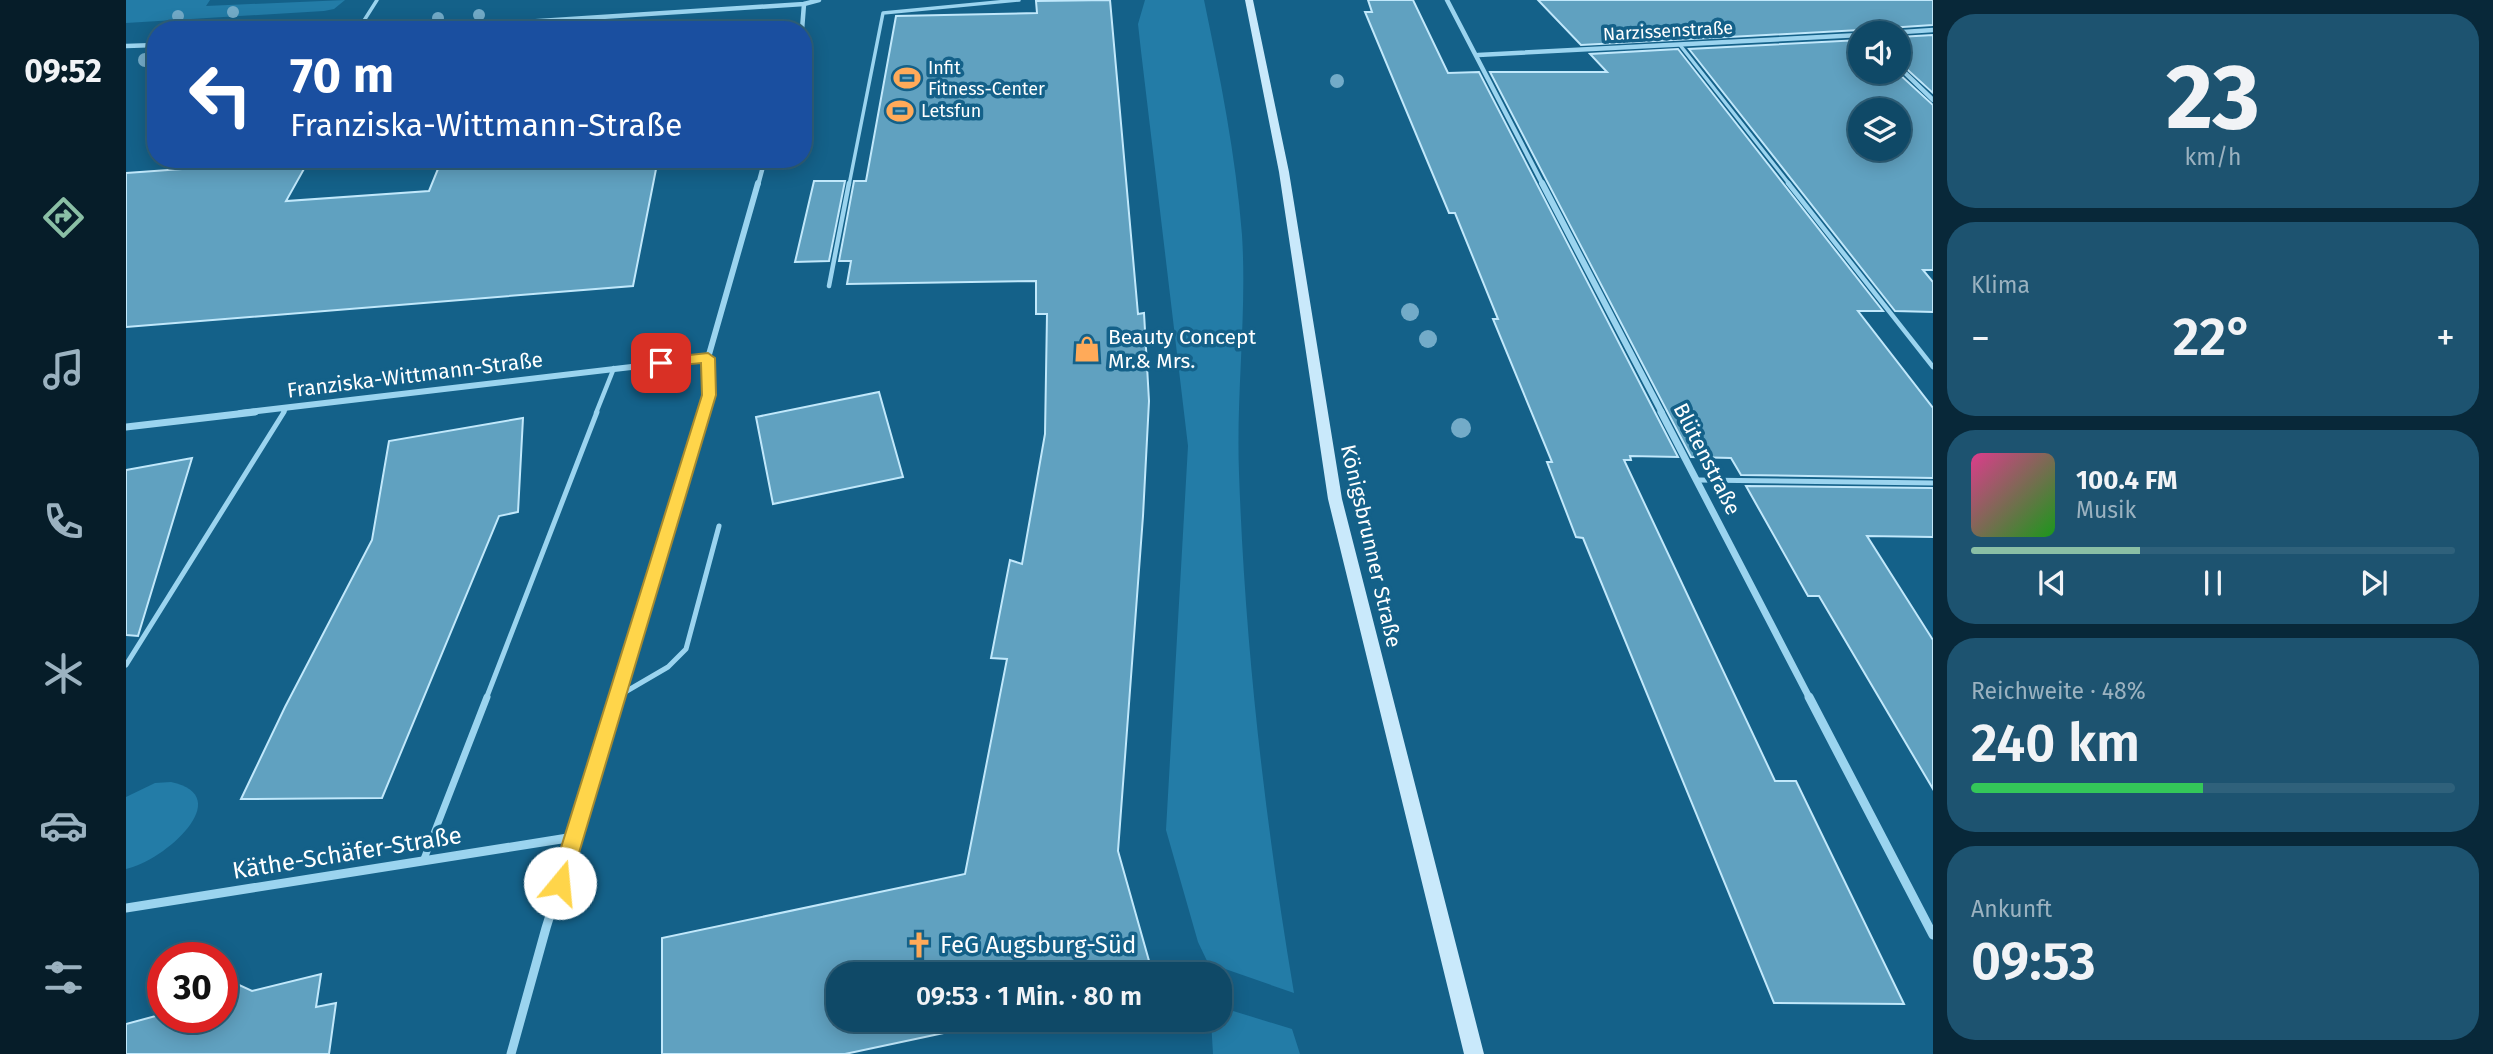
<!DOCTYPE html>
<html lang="de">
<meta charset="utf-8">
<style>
:root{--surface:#0f4967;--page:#1d5370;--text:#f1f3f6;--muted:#9bb2c0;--line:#2f617b;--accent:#8abfa5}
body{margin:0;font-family:"Fira Sans",sans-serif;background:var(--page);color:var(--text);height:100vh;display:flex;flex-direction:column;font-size:26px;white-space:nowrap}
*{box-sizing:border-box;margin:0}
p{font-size:23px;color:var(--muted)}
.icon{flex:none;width:38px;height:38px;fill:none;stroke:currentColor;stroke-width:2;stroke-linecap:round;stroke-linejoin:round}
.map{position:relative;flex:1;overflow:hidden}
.sheet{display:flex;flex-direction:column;gap:14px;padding:14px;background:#082839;width:560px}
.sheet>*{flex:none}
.hud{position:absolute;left:21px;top:21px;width:665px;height:147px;border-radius:28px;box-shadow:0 4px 18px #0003,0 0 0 2px var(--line);background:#1a4fa0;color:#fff;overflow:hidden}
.buttons{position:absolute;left:1722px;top:21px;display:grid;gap:14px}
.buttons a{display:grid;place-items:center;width:63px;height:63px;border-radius:50%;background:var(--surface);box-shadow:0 4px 18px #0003,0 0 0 2px var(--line);font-size:35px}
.speed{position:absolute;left:21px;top:942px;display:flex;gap:14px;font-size:35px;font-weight:700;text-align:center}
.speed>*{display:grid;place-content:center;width:91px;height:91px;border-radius:50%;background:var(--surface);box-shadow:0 4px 18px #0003,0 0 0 2px var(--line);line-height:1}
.speed .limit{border:10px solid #d22;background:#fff;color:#111}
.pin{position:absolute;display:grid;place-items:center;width:60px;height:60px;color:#fff;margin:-30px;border-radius:14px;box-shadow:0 4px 10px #0006}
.me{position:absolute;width:77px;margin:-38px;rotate:17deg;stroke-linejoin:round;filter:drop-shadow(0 0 5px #0008)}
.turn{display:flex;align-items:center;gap:24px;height:147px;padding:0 28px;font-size:32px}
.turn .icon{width:91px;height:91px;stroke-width:2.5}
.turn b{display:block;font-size:49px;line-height:60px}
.big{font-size:52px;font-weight:600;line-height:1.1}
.sheet .widget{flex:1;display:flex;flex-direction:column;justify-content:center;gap:10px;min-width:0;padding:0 24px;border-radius:28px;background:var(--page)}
.sheet .dial{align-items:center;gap:0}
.dial b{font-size:91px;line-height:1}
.song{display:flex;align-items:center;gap:21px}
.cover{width:84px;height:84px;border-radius:10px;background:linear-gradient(135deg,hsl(330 70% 55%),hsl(120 70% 35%))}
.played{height:7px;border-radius:4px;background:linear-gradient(90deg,var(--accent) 35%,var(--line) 35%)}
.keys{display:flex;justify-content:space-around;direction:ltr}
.heat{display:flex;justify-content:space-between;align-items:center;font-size:38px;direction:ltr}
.charge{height:10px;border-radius:5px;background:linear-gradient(90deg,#34c759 48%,var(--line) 0)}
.trip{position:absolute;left:700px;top:962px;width:406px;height:70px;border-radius:28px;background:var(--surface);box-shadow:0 4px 18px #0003,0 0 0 2px var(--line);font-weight:600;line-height:70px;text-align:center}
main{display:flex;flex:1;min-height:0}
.tab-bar{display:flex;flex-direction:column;width:126px;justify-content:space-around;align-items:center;background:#061d29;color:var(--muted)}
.tab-bar .icon{width:49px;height:49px}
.tab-bar .on{color:var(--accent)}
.tab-bar b{font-size:32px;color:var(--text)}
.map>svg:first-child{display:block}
.green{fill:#237ca7}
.building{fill:#60a1c0;stroke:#c1e8fb;stroke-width:2;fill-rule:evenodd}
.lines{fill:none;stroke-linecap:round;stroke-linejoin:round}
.lane-far3{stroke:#9bd4ef;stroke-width:3.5}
.lane-far2{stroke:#9bd4ef;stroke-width:4.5}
.lane-far1{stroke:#9bd4ef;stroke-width:5}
.lane{stroke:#9bd4ef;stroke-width:7}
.street-far3{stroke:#9bd4ef;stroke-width:4.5}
.street-far2{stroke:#9bd4ef;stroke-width:6}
.street-far1{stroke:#9bd4ef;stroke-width:7}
.street{stroke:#9bd4ef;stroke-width:9}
.secondary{fill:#c9e9fb;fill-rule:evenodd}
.tree{fill:#73abc8}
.route{fill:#ffd54a;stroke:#a68a30;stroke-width:2}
.labels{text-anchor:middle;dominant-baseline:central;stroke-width:7;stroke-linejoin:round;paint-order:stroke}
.far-street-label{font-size:18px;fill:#fff;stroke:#146189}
.far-poi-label{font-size:18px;fill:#fff;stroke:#146189;text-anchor:start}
.poi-label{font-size:21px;fill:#fff;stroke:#146189;text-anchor:start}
.street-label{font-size:21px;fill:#fff;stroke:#146189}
.near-street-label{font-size:24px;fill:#fff;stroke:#146189}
.near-poi-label{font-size:24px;fill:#fff;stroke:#146189;text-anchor:start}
</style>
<main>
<nav class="tab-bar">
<b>09:52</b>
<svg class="icon on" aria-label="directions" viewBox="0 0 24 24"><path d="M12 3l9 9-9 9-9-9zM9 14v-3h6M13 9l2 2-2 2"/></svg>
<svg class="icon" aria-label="music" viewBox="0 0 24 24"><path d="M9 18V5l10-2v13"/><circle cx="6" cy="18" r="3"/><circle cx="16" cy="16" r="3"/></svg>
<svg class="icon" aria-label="phone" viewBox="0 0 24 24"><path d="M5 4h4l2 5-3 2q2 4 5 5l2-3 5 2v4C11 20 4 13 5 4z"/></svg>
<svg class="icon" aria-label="climate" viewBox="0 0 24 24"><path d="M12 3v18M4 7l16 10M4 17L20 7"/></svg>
<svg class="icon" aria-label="car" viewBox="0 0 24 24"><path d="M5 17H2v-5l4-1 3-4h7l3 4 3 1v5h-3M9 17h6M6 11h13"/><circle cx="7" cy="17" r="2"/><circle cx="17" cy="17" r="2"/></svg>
<svg class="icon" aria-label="filters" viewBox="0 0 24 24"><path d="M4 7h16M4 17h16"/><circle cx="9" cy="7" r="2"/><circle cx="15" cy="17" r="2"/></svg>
</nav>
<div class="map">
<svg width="1807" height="1054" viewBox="0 0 1807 1054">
<rect width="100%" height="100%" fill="#146189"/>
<!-- green -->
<g class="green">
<path d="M0,0H84L80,6L219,0L208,9L198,11L0,23Z"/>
<path d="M1019,0H1078C1094,77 1110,156 1116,235C1121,314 1110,394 1113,473C1119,647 1139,821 1168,993L1082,963L1072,942L1040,830L1062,446L1015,51L1012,24Z"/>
<path d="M45,782C112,796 38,861 0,869V797L29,783Z"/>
<path d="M1094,1007L1166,1029L1174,1054H1087L1085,1020H1094Z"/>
</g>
<!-- building -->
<g class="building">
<path d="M984,0L1012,314L1018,313L1023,401L1017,516L992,851L1027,975H712V1020H879L719,1054H536V938L839,874L881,659L865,658L884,560L896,564L919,434L921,314H910V281L721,284L725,261H713L728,181H740L770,16L911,13L910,1Z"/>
<path d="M1242,0H1287L1322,73L1353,72L1552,457L1504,456L1505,460H1498L1649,781H1670L1778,1004L1648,1003L1457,538L1450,537L1421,462H1426L1367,319H1372L1329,213H1323L1239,12H1246Z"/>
<path d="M1412,0H1807V25L1762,28L1757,33L1734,30L1455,45Z"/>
<path d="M1807,35V93L1773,62V37Z"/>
<path d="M1734,40V72H1771L1807,105V270H1797L1807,282V312L1769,311L1563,49ZM1734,110H1773V149H1734Z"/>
<path d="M1552,49L1757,311H1732L1807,408V478L1615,475L1605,458L1565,457L1364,72H1481L1464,54Z"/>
<path d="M316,159H532L507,286L0,327V173L183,160L160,201L303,191Z"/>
<path d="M688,181H719L703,261L669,262Z"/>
<path d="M753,392L777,477L647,504L630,417Z"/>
<path d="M397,418L392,512L373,516L256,798L115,799L159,707L246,540L263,441Z"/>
<path d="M66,458L12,636L0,635V470Z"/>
<path d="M1620,486L1807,488V537L1741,536L1807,640V789L1693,596H1682Z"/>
<path d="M195,974L190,1007L210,1003L203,1054H0V1024L37,1014V1017H96V977L126,991Z"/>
</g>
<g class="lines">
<!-- lane-far3 -->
<g class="lane-far3">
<path d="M232,30L251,0"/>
<path d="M430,30L434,21"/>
<path d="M1554,45L1664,185"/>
<path d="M723,185L757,13L893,0"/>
</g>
<!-- lane-far2 -->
<g class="lane-far2">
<path d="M1662,183L1807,367"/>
<path d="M703,286L723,183"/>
<path d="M157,413L160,408"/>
<path d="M470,413L488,368"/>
</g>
<!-- lane-far1 -->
<g class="lane-far1">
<path d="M1572,480L1807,483"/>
<path d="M0,665L158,412"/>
<path d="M494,695L542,667L560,649L593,526"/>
<path d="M360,699L471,412"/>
</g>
<!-- lane -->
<path class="lane" d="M298,859L361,697"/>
<!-- street-far3 -->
<g class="street-far3">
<path d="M1321,0L1417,185"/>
<path d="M274,30L678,4L693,0"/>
<path d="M676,30L678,4"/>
<path d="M1762,33L1807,30"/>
<path d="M0,46L30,45"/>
<path d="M1352,55L1734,35"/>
<path d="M1773,67L1807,100"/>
<path d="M632,185L639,159"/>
</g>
<!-- street-far2 -->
<g class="street-far2">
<path d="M1416,183L1536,413"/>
<path d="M114,413L582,358"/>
<path d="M578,413L583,395L582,358L632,183"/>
</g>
<!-- street-far1 -->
<g class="street-far1">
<path d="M1535,412L1684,699"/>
<path d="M0,427L129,412"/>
<path d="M491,699L578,412"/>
</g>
<!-- street -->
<g class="street">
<path d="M1683,697L1807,935"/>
<path d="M0,908L448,837"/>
<path d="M385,1054L420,928L492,697"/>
</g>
<!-- secondary -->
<path class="secondary" d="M1119,0H1127L1163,172L1216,499L1358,1054H1338L1202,499L1153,172Z"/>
</g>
<!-- trees -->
<g class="tree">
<circle cx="107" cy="12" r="6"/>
<circle cx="353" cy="15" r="6"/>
<circle cx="52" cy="16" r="6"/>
<circle cx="312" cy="18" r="6"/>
<circle cx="19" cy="60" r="7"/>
<circle cx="1211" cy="81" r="7"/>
<circle cx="1284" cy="312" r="9"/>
<circle cx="1302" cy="339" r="9"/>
<circle cx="1335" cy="428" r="10"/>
</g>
<!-- route -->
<path class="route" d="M582,353L589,358L590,395L444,883L441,890L434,893L427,890L424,883L576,395L575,363L535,367L528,363L535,358Z"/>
<!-- icons -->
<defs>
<g id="stadium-bare" transform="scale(2.1)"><path d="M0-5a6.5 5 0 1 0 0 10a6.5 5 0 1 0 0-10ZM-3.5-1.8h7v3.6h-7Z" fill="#ffaa59" stroke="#146189" stroke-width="2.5" paint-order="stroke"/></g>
<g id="shop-bare" transform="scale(2.1)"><path d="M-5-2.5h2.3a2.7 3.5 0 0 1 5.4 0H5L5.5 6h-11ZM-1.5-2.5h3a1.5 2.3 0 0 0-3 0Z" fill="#ffaa59" stroke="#146189" stroke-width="2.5" paint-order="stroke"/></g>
<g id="church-bare" transform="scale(2.1)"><path d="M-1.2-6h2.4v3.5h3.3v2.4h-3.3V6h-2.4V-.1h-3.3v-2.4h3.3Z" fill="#ffaa59" stroke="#146189" stroke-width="2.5" paint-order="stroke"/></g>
</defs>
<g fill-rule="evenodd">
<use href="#stadium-bare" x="781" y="78"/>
<use href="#stadium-bare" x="774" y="111"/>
<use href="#shop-bare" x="961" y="349"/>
<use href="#church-bare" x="793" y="945"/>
</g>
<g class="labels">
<!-- far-street labels -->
<g class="far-street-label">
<text transform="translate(1542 31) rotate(-3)">Narzissenstraße</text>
</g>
<!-- far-poi labels -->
<g class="far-poi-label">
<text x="802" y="68">Infit<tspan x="802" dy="21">Fitness-Center</tspan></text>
<text x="795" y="111">Letsfun</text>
</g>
<!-- poi labels -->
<g class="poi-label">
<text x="982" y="337">Beauty Concept<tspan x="982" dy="24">Mr.&amp; Mrs.</tspan></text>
</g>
<!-- street labels -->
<g class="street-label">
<text transform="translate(289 375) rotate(-7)">Franziska-Wittmann-Straße</text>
<text transform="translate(1581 459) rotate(63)">Blütenstraße</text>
<text transform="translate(1245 546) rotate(77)">Königsbrunner Straße</text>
</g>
<!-- near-street labels -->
<g class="near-street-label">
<text transform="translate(221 853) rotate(-9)">Käthe-Schäfer-Straße</text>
</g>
<!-- near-poi labels -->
<g class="near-poi-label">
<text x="814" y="945">FeG Augsburg-Süd</text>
</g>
</g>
</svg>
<div class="buttons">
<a><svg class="icon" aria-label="sound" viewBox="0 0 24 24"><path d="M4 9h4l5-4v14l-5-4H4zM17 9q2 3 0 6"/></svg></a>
<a><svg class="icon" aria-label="layers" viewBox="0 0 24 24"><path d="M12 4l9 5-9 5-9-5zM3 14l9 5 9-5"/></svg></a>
</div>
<div class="speed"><div class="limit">30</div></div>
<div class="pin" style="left:535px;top:363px;background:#d93025"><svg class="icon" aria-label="arrive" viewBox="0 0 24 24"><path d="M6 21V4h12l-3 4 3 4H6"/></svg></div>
<svg class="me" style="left:434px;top:883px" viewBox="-20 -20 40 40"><circle r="19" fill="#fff"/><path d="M0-13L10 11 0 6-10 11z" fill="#ffd54a"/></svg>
<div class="trip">09:53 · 1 Min. · 80 m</div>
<div class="hud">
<div class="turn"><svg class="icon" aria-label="left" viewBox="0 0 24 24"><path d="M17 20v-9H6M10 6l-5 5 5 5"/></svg><div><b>70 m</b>Franziska-Wittmann-Straße</div></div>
</div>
</div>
<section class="sheet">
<div class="widget dial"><b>23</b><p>km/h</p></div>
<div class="widget"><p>Klima</p>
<div class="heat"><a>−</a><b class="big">22°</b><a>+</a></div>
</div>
<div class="widget">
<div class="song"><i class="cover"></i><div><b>100.4 FM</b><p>Musik</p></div></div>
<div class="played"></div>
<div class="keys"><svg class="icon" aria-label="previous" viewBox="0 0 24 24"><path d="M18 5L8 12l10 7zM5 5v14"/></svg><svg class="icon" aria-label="pause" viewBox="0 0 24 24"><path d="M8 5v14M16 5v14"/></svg><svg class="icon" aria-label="next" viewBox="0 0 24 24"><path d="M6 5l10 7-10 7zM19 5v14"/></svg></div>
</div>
<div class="widget"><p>Reichweite · 48%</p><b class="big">240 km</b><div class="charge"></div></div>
<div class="widget"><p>Ankunft</p><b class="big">09:53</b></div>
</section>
</main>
